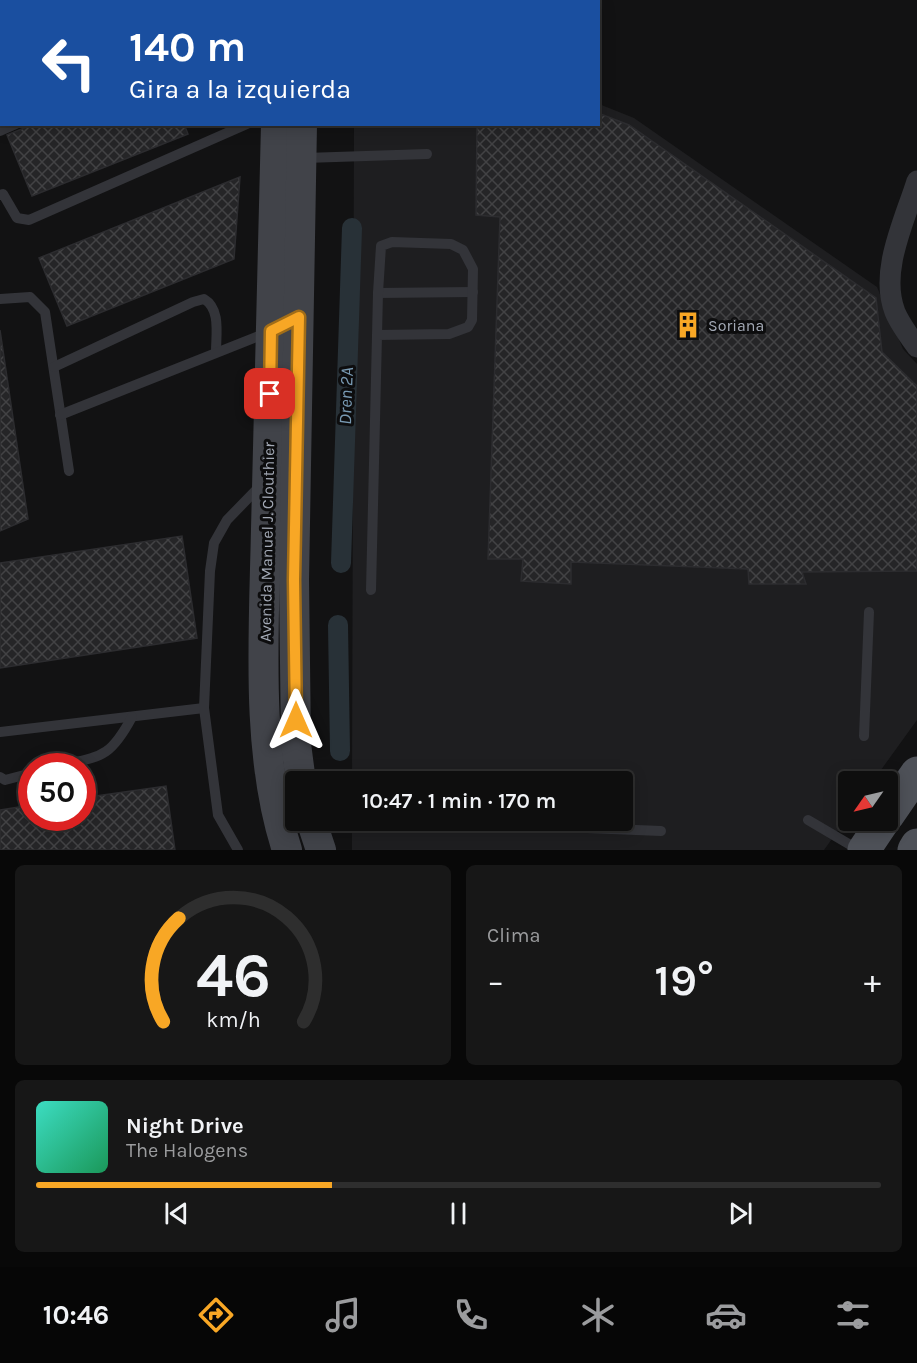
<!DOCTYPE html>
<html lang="es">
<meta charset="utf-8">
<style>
:root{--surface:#0e0e0e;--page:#171717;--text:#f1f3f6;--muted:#9b9c9e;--line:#2e2e2e;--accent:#f8a725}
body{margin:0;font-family:Karla,sans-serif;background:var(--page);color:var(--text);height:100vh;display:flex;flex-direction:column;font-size:22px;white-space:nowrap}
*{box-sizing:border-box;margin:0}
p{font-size:20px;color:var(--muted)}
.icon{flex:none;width:33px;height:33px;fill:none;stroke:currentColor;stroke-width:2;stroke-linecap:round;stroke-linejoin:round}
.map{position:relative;height:850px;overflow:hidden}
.panel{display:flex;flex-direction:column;gap:15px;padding:15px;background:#080808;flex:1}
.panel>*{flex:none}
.top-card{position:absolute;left:0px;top:0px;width:600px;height:126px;box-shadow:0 3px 15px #0003,0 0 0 2px var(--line);background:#1a4fa0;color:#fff;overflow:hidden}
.needle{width:39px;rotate:236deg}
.fabs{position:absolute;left:838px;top:771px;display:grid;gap:12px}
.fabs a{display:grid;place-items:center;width:60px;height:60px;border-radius:6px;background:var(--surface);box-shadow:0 3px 15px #0003,0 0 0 2px var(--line);font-size:30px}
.speed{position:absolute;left:18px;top:753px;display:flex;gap:12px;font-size:30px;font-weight:700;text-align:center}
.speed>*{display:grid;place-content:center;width:78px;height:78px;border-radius:50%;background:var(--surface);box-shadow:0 3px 15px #0003,0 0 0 2px var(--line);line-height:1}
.speed .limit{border:9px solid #d22;background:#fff;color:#111}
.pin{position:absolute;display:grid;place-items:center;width:51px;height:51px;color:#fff;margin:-26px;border-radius:12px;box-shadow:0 3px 9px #0006}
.me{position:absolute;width:66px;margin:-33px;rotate:0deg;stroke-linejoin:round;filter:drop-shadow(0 0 4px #0008)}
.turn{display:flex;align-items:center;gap:21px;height:126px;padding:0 30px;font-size:27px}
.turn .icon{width:78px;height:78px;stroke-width:2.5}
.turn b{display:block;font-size:42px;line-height:51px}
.big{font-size:45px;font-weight:600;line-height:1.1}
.panel .tile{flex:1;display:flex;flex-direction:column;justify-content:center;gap:9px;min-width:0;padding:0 21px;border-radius:9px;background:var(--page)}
.panel .dial{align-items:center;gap:0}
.dial svg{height:156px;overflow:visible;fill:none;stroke:var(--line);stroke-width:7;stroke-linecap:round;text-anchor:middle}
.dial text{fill:var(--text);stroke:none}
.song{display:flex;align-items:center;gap:18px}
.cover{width:72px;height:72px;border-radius:9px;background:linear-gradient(135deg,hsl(170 70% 55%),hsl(150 70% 35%))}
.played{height:6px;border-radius:3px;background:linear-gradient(90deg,var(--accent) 35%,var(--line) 35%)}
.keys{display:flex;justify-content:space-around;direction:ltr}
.heat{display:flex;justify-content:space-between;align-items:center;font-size:33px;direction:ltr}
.panel .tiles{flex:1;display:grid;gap:15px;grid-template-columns:1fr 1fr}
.tile:last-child{grid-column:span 2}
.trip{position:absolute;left:285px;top:771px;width:348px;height:60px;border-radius:6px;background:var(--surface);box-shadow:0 3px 15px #0003,0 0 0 2px var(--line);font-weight:600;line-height:60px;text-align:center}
.menu{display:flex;height:96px;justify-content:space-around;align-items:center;background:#060606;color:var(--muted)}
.menu .icon{width:42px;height:42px}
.menu .active{color:var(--accent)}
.menu b{font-size:27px;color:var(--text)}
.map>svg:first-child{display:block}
.built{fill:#1e1e20}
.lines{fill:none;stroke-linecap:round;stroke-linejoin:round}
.canal{stroke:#283137;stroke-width:20}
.building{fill:url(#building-cross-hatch);stroke:#2c2c2f;stroke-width:1.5}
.service{stroke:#333439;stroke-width:10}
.minor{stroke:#333439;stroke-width:21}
.secondary{stroke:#414349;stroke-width:30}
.primary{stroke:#4e5158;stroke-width:33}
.route-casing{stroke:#a16d18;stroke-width:15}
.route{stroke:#f8a725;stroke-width:10}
.labels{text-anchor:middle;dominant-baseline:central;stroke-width:6;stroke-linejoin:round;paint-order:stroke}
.poi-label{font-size:16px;fill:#a3a9b5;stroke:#0d0d0e;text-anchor:start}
.street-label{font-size:16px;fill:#a3a9b5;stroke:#0d0d0e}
.water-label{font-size:18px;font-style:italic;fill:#7899b2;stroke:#0d0d0e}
</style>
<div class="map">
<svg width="917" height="850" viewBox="0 0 917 850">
<defs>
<pattern id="building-cross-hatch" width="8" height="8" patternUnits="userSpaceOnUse" patternTransform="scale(1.5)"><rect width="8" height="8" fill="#252527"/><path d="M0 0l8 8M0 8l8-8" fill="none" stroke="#424244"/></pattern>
</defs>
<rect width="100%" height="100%" fill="#121213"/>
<!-- built -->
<path class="built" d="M599,104L634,118L877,287L903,349L917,364V720L873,781L849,782V815L824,850H352V821L622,820V782L352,781L354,125L598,124Z"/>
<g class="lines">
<!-- canal -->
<g class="canal">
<path d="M351,2V0"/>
<path d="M341,563L352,228"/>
<path d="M338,625L340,751"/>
</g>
</g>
<!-- building -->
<g class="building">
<path d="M598,113L629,125L876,298L882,352L917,386V571L802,572L806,584H749L748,569L571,562V584L521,581L523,559H488L500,217L476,215L477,124H598Z"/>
<path d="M34,124H184L188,134L32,196L7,135Z"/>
<path d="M240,177L234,259L67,326L39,258Z"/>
<path d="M0,330L28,519L0,531Z"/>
<path d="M182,536L197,638L0,668V563Z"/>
<path d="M166,786L175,850H0V810L32,805V818H82V798Z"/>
</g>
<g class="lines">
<!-- service -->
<g class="service">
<path d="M184,0V2"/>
<path d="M228,0V2"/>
<path d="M141,2L145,0"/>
<path d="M0,59H2"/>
<path d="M0,97L2,96"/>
<path d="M0,131L16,124"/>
<path d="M305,158L427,154"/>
<path d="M0,195L3,194L17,218L29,220L247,124"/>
<path d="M378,293L473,292"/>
<path d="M0,299L30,297L45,312L69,471"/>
<path d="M54,367L193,302L204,299C221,309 216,334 216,352"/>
<path d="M60,415L269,332"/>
<path d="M371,590L378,293L381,246L392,242L451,244L463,250L473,269L472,320L468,327L449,334L377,335"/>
<path d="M0,732L204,708"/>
<path d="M864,736L869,612"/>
<path d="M58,766C102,756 110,758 132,717"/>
<path d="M0,777L5,780L32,773"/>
<path d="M535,820L562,827L661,831"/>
<path d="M808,820L859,850"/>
<path d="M238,850L218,815L204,708L210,571L214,543L227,520L262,484"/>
</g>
<!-- minor -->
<path class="minor" d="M917,181C905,220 879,271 895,312C900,324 909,336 917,347"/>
<!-- secondary -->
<g class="secondary">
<path d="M279,2V0"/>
<path d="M305,2V0"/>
<path d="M276,124C273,259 269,394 266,529C264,631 255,753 287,850"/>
<path d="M301,782L296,744L294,580L302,124"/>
<path d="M311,820L321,850"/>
</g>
<!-- primary -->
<g class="primary">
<path d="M888,815L917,773"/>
<path d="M864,850L884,820"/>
<path d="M914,850L917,845"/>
</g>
</g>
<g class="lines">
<!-- route casing -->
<g class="route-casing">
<path id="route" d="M270,394L271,331L299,317L294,580L296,720"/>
</g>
<!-- route -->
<use href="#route" class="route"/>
</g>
<!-- icons -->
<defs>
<g id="building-bare" transform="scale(2.07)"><path d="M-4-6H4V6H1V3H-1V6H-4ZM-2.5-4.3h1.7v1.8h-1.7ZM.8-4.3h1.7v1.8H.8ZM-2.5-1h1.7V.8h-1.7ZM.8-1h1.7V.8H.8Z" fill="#f8a725" stroke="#0d0d0e" stroke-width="2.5" paint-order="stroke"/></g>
</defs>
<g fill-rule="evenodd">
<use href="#building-bare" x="688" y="325"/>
</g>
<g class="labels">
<!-- poi labels -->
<g class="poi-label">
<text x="708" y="325">Soriana</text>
</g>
<!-- street labels -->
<g class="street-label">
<text transform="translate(267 542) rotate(-89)">Avenida Manuel J. Clouthier</text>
</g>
<!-- water labels -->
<g class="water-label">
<text transform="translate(346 396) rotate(-88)">Dren 2A</text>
</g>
</g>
</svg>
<div class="fabs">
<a><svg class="needle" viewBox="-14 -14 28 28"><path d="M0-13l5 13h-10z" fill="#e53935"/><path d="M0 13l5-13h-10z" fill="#9b9c9e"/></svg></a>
</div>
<div class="speed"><div class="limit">50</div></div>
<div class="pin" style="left:270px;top:394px;background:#d93025"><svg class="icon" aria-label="arrive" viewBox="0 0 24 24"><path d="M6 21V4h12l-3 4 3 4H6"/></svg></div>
<svg class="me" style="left:296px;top:720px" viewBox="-20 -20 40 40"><path d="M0-17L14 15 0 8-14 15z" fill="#f8a725" stroke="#fff" stroke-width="4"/></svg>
<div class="trip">10:47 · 1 min · 170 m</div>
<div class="top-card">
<div class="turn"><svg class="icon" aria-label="left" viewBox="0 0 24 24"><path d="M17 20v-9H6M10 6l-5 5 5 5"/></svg><div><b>140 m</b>Gira a la izquierda</div></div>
</div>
</div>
<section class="panel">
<div class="tiles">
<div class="tile dial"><svg viewBox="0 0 100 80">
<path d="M14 69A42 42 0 1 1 86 69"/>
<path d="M14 69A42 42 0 0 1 22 16" stroke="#f8a725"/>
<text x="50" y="56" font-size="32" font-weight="700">46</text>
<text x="50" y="72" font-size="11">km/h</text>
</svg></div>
<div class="tile"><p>Clima</p>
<div class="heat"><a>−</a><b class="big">19°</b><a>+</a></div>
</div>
<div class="tile">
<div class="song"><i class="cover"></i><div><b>Night Drive</b><p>The Halogens</p></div></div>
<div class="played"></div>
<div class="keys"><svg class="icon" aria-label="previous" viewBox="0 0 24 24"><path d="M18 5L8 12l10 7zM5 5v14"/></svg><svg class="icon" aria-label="pause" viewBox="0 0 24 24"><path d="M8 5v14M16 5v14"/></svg><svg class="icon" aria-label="next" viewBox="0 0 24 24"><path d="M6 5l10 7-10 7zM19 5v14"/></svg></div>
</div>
</div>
</section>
<nav class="menu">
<b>10:46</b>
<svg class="icon active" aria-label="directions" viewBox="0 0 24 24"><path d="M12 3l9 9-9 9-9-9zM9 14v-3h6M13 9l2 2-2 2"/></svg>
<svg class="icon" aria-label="music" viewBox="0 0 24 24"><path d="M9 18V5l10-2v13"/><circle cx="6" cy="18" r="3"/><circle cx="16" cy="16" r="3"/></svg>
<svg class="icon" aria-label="phone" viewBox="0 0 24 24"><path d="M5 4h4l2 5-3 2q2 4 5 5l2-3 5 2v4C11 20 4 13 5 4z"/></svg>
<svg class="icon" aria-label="climate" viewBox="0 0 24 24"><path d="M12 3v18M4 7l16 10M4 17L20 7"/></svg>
<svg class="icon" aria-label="car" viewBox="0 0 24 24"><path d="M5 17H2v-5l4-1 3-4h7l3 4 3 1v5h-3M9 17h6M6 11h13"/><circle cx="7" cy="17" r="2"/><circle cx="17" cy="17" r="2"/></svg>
<svg class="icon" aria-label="filters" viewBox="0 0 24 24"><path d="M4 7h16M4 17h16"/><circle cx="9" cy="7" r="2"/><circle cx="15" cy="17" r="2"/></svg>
</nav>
